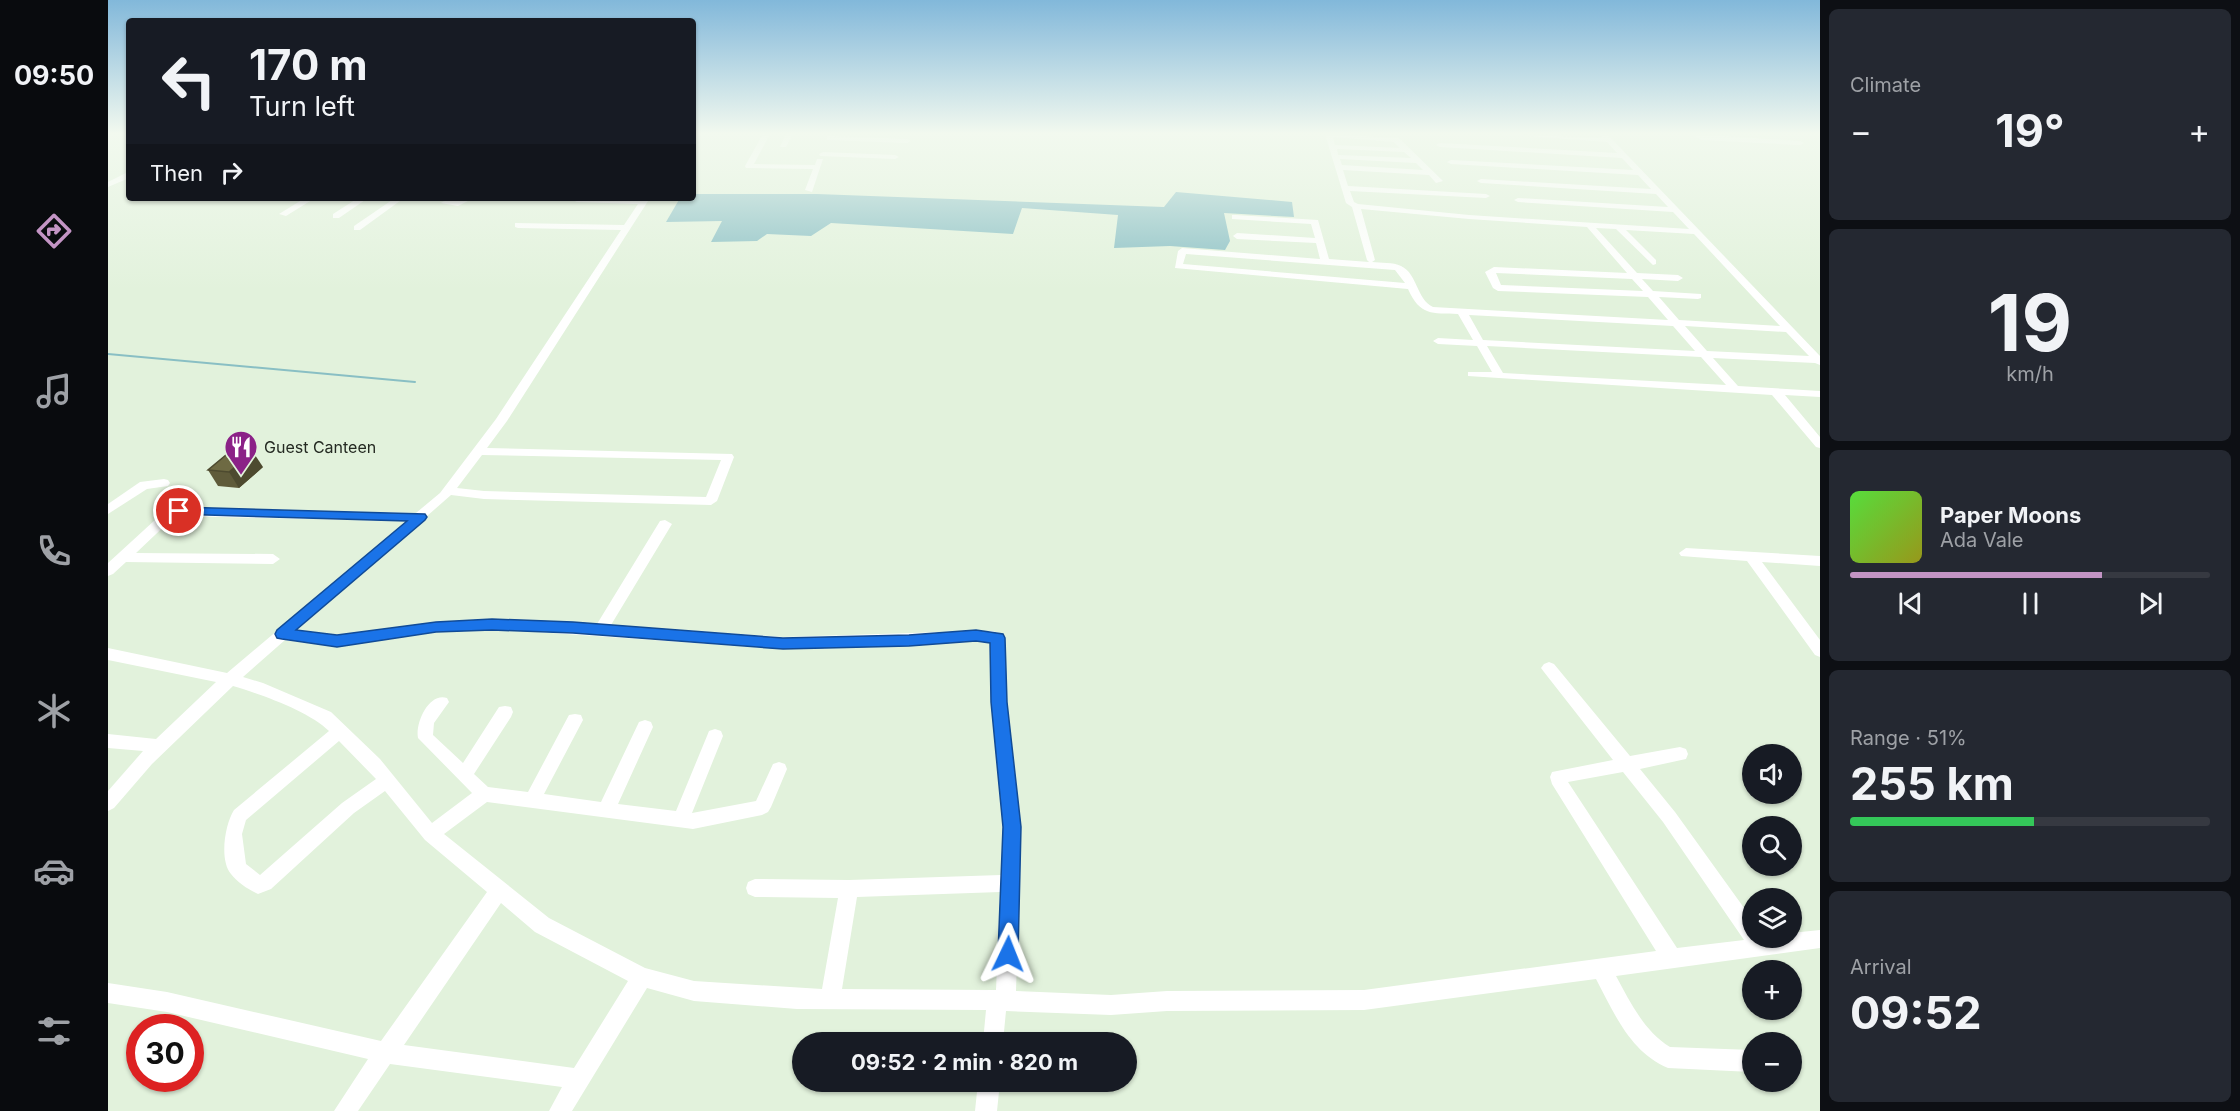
<!DOCTYPE html>
<meta charset="utf-8">
<style>
:root{--surface:#171b24;--page:#242831;--text:#f1f3f6;--muted:#9ea1a6;--line:#363941;--accent:#c394c4}
body{margin:0;font-family:Inter,sans-serif;background:var(--page);color:var(--text);height:100vh;display:flex;flex-direction:column;font-size:22px;white-space:nowrap}
*{box-sizing:border-box;margin:0}
p{font-size:20px;color:var(--muted)}
.icon{flex:none;width:33px;height:33px;fill:none;stroke:currentColor;stroke-width:2;stroke-linecap:round;stroke-linejoin:round}
.map{position:relative;flex:1;overflow:hidden}
.side{display:flex;flex-direction:column;gap:9px;padding:9px;background:#0d0f14;width:420px}
.side>*{flex:none}
.banner{position:absolute;left:18px;top:18px;width:570px;height:183px;border-radius:6px;box-shadow:0 2px 4px #0004;background:#171b24;color:var(--text);overflow:hidden}
.controls{position:absolute;left:1634px;top:744px;display:grid;gap:12px}
.controls a{display:grid;place-items:center;width:60px;height:60px;border-radius:50%;background:var(--surface);box-shadow:0 2px 4px #0004;font-size:30px}
.speed{position:absolute;left:18px;top:1014px;display:flex;gap:12px;font-size:30px;font-weight:700;text-align:center}
.speed>*{display:grid;place-content:center;width:78px;height:78px;border-radius:50%;background:var(--surface);box-shadow:0 2px 4px #0004;line-height:1}
.speed .limit{border:9px solid #d22;background:#fff;color:#111}
.pin{position:absolute;display:grid;place-items:center;width:51px;height:51px;color:#fff;margin:-26px;border:3px solid #fff;border-radius:50%;box-shadow:0 2px 6px #0007}
.me{position:absolute;width:66px;margin:-33px;rotate:2deg;stroke-linejoin:round;filter:drop-shadow(0 0 4px #0008)}
.turn{display:flex;align-items:center;gap:21px;height:126px;padding:0 24px;font-size:27px}
.turn .icon{width:78px;height:78px;stroke-width:2.5}
.turn b{display:block;font-size:42px;line-height:51px}
.then{display:flex;align-items:center;height:57px;padding:0 24px;background:#0003;gap:12px;font-size:22px}
.big{font-size:45px;font-weight:700;line-height:1.1}
.side .widget{flex:1;display:flex;flex-direction:column;justify-content:center;gap:9px;min-width:0;padding:0 21px;border-radius:9px;background:var(--page)}
.side .dial{align-items:center;gap:0}
.dial b{font-size:78px;line-height:1}
.song{display:flex;align-items:center;gap:18px}
.cover{width:72px;height:72px;border-radius:9px;background:linear-gradient(135deg,hsl(110 70% 55%),hsl(60 70% 35%))}
.played{height:6px;border-radius:3px;background:linear-gradient(90deg,var(--accent) 70%,var(--line) 70%)}
.keys{display:flex;justify-content:space-around;direction:ltr}
.heat{display:flex;justify-content:space-between;align-items:center;font-size:33px;direction:ltr}
.charge{height:9px;border-radius:4px;background:linear-gradient(90deg,#34c759 51%,var(--line) 0)}
.trip{position:absolute;left:684px;top:1032px;width:345px;height:60px;border-radius:30px;background:var(--surface);box-shadow:0 2px 4px #0004;font-weight:700;line-height:60px;text-align:center}
main{display:flex;flex:1;min-height:0}
.menu{display:flex;flex-direction:column;width:108px;justify-content:space-around;align-items:center;background:#090b0e;color:var(--muted)}
.menu .icon{width:42px;height:42px}
.menu .current{color:var(--accent)}
.menu b{font-size:27px;color:var(--text)}
.map>svg:first-child{display:block}
.water{fill:#89bfc4}
.lines{fill:none;stroke-linecap:round;stroke-linejoin:round}
.stream{stroke:#89bfc4;stroke-width:2}
.minor{fill:#fff;fill-rule:evenodd}
.wall{fill:#5f5b3a}
.shaded-wall{fill:#4d4a2f}
.building{fill:#6e6a43;stroke:#4d4a2f;stroke-width:1.5}
.route{fill:#1a73e8;stroke:#114b97;stroke-width:1.5}
.labels{text-anchor:middle;dominant-baseline:central;stroke-width:6;stroke-linejoin:round;paint-order:stroke}
.poi-label{font-size:16px;fill:#242a22;stroke:#e2f2dc;text-anchor:start}
</style>
<main>
<nav class="menu">
<b>09:50</b>
<svg class="icon current" aria-label="directions" viewBox="0 0 24 24"><path d="M12 3l9 9-9 9-9-9zM9 14v-3h6M13 9l2 2-2 2"/></svg>
<svg class="icon" aria-label="music" viewBox="0 0 24 24"><path d="M9 18V5l10-2v13"/><circle cx="6" cy="18" r="3"/><circle cx="16" cy="16" r="3"/></svg>
<svg class="icon" aria-label="phone" viewBox="0 0 24 24"><path d="M5 4h4l2 5-3 2q2 4 5 5l2-3 5 2v4C11 20 4 13 5 4z"/></svg>
<svg class="icon" aria-label="climate" viewBox="0 0 24 24"><path d="M12 3v18M4 7l16 10M4 17L20 7"/></svg>
<svg class="icon" aria-label="car" viewBox="0 0 24 24"><path d="M5 17H2v-5l4-1 3-4h7l3 4 3 1v5h-3M9 17h6M6 11h13"/><circle cx="7" cy="17" r="2"/><circle cx="17" cy="17" r="2"/></svg>
<svg class="icon" aria-label="filters" viewBox="0 0 24 24"><path d="M4 7h16M4 17h16"/><circle cx="9" cy="7" r="2"/><circle cx="15" cy="17" r="2"/></svg>
</nav>
<div class="map">
<svg width="1712" height="1111" viewBox="0 0 1712 1111">
<rect width="100%" height="100%" fill="#e2f2dc"/>
<!-- water -->
<path class="water" d="M1068,192L1184,202L1186,217L1116,213L1122,241L1117,250L1062,246L1006,248L1010,215L914,208L905,234L723,223L703,236L659,234L649,241L603,242L614,221L558,222L572,198H585V194H709L1056,207Z"/>
<g class="lines">
<!-- stream -->
<path class="stream" d="M0,354L307,382"/>
<!-- minor -->
<g class="minor">
<path d="M655,134H662L646,164L707,165L709,159H715L704,192L697,190L705,169L638,168L637,166Z"/>
<path d="M678,134H685L678,147H672Z"/>
<path d="M1217,134L1291,138L1335,181L1328,183L1321,175L1235,170L1240,186L1378,194L1382,196L1378,198L1242,191L1246,202L1250,204L1361,215L1581,229L1565,212L1410,202L1406,200L1410,198L1560,207L1548,194L1373,183L1369,181L1373,179L1543,189L1530,175L1343,164L1339,162L1343,160L1525,170L1514,158L1332,147L1328,145L1332,143L1509,153L1499,142L1392,134L1494,138L1492,134H1499L1712,356V365L1707,363L1605,358L1630,386L1712,391V397L1677,395L1712,437V448L1708,447L1664,395L1360,376V372H1384L1369,346L1330,344L1325,341L1330,338L1365,340L1350,314C1324,313 1312,316 1300,289L1067,268L1070,251L1074,248L1212,259L1208,243L1129,239L1125,236L1129,233L1207,238L1203,224L1124,219V215H1127L1210,220L1221,259L1261,262L1259,260L1244,207L1238,203ZM1225,137L1286,142L1292,148L1227,145ZM1229,149L1296,152L1303,158L1230,155ZM1232,159L1308,163L1315,170L1234,165ZM1253,209L1361,219L1479,227L1519,273L1386,267L1377,272L1385,288L1390,291L1540,297L1560,320L1325,307C1308,299 1310,274 1293,266C1285,262 1273,263 1264,262L1267,260ZM1488,228L1508,229L1545,265L1548,264V260L1518,230L1586,234L1672,326L1571,320L1551,297L1590,299L1593,298V294L1545,291L1534,279L1570,281L1575,278L1570,275L1529,273ZM1078,254L1287,270L1297,283L1075,264ZM1388,273L1524,279L1535,291L1393,285ZM1361,315L1565,326L1587,351L1375,340ZM1577,326L1678,332L1701,356L1599,351ZM1379,346L1593,357L1618,385L1395,373Z"/>
<path d="M1585,134L1692,141L1696,143L1692,145L1593,140Z"/>
<path d="M722,136L799,139L803,141L799,143L719,140V136Z"/>
<path d="M715,152L787,155L791,157L787,159L712,156L711,154Z"/>
<path d="M18,173H21V178L0,187V182Z"/>
<path d="M197,198H207L178,216L171,214Z"/>
<path d="M250,198H260L231,218H225V214Z"/>
<path d="M287,198H296L252,230H246V226Z"/>
<path d="M356,198H366L350,206L333,203C339,198 348,202 356,198Z"/>
<path d="M467,198H542L399,421L379,448L624,454L626,457L609,501L603,505L376,499L343,495L189,630L229,635L328,622L384,619L489,624L552,521L557,520L564,524L503,625L675,637L868,631H884L895,634L897,638L899,702L913,827L908,991L1003,995L1059,991L1256,990L1548,951L1444,784L1442,777L1444,772L1505,760L1436,672L1433,668L1436,664L1441,662L1446,664L1522,756L1572,747L1578,749L1580,754L1578,759L1532,769L1567,812L1644,919V938H1683V933L1712,930V948L1508,976C1522,1002 1536,1031 1562,1047L1644,1050V1072L1560,1068C1522,1052 1506,1013 1488,979L1256,1010L1059,1011L1003,1015L898,1011L895,1042H875L878,1010L689,1009L586,1001L539,988L464,1111H441L454,1087L282,1064L250,1111H226L260,1059L59,1012L0,1003V983L59,992L273,1041L379,892L317,840L277,791L246,813L163,889L150,894C141,890 129,882 123,874C111,860 117,824 126,810L221,731C201,711 152,694 125,686L44,764L6,808L0,811V791L35,751L0,748V734L48,739L108,682L0,660V648L119,673L299,521L67,516L28,553L165,554L172,559L165,564L18,562L5,574L0,576V563L59,509L64,508L308,513L332,493L388,419L513,230L410,228L407,227V223L516,225L530,204L469,202L465,200ZM374,455L613,460L598,497L376,491L349,488ZM384,629L675,649L883,641V702L895,827L893,875L741,880L647,879L640,882L638,888L640,894L647,897L730,898L714,989L586,981L537,968L441,918L336,834L379,802L585,829L654,815L660,812L663,807L679,769L677,764L671,762L665,764L648,801L584,813L615,736L613,731L607,729L601,731L599,736L568,811L510,804L545,727L543,722L537,720L531,722L493,802L436,794L475,720L473,715L467,714L461,715L420,792L380,787L366,774L403,717L405,712L403,707L397,706L391,707L355,763L325,735L326,723L341,702L339,698C321,692 307,723 310,738L364,793L324,823L272,759L223,712L155,683L135,677L177,640L229,647L328,632ZM231,741L268,779L234,803L152,875L138,864L134,834L138,820ZM1515,772L1555,822L1636,940L1569,948L1460,782ZM892,892L888,990L734,989L749,897ZM393,903L427,932L520,981L466,1068L296,1045Z"/>
<path d="M56,479L60,480L62,483L60,486L39,489L0,514V504L32,482Z"/>
<path d="M1578,548L1712,556V566L1654,562L1712,640V657L1707,655L1639,561L1573,556L1571,553Z"/>
<path d="M870,1082H892L889,1111H867Z"/>
</g>
</g>
<!-- wall -->
<path class="wall" d="M155,467L131,488L110,486L100,470Z"/>
<!-- shaded-wall -->
<path class="shaded-wall" d="M145,452L155,467L131,488L121,472Z"/>
<!-- building -->
<path class="building" d="M124,450L145,452L121,472L100,470Z"/>
<!-- sky -->
<linearGradient id="sky" x2="0" y2="1"><stop stop-color="#82b8da"/><stop offset="0.46" stop-color="#f2f9ef"/><stop offset="1" stop-color="#f2f9ef" stop-opacity="0"/></linearGradient>
<rect width="1712" height="290" fill="url(#sky)"/>
<!-- route -->
<path class="route" d="M71,507L317,514L319,517L317,520L188,630L229,635L328,622L384,619L465,622L675,638L801,635L868,630L895,634L897,638L899,702L913,827L910,954L907,960L900,963L893,960L890,954L895,827L883,702L882,643L868,641L801,646L675,649L465,633L384,630L328,632L229,647L174,639L169,638L167,634L169,630L299,521L67,514L65,511L67,508Z"/>
<!-- icons -->
<defs>
<g id="restaurant-pin" transform="scale(1.725)"><path d="M0 17L-7.5 6A9.5 9.5 0 1 1 7.5 6Z" fill="#8b2187" stroke="#e2f2dc"/><path d="M-5-6h1v4h1v-4h1v4h1v-4h1v5L-1.5 .5V6h-2V.5L-5-1ZM5-6V6H3V1.5H1.5Q1.5-4 5-6Z" fill="#fff"/></g>
</defs>
<g fill-rule="evenodd">
<use href="#restaurant-pin" x="133" y="447"/>
</g>
<g class="labels">
<!-- poi labels -->
<g class="poi-label">
<text x="156" y="447">Guest Canteen</text>
</g>
</g>
</svg>
<div class="controls">
<a><svg class="icon" aria-label="sound" viewBox="0 0 24 24"><path d="M4 9h4l5-4v14l-5-4H4zM17 9q2 3 0 6"/></svg></a>
<a><svg class="icon" aria-label="search" viewBox="0 0 24 24"><circle cx="10" cy="10" r="6"/><path d="M15 15l6 6"/></svg></a>
<a><svg class="icon" aria-label="layers" viewBox="0 0 24 24"><path d="M12 4l9 5-9 5-9-5zM3 14l9 5 9-5"/></svg></a>
<a>+</a>
<a>−</a>
</div>
<div class="speed"><div class="limit">30</div></div>
<div class="pin" style="left:71px;top:511px;background:#d93025"><svg class="icon" aria-label="arrive" viewBox="0 0 24 24"><path d="M6 21V4h12l-3 4 3 4H6"/></svg></div>
<svg class="me" style="left:900px;top:954px" viewBox="-20 -20 40 40"><path d="M0-17L14 15 0 8-14 15z" fill="#1a73e8" stroke="#fff" stroke-width="4"/></svg>
<div class="trip">09:52 · 2 min · 820 m</div>
<div class="banner">
<div class="turn"><svg class="icon" aria-label="left" viewBox="0 0 24 24"><path d="M17 20v-9H6M10 6l-5 5 5 5"/></svg><div><b>170 m</b>Turn left</div></div>
<div class="then">Then<svg class="icon" aria-label="right" viewBox="0 0 24 24"><path d="M7 20v-9h11M14 6l5 5-5 5"/></svg></div>
</div>
</div>
<section class="side">
<div class="widget"><p>Climate</p>
<div class="heat"><a>−</a><b class="big">19°</b><a>+</a></div>
</div>
<div class="widget dial"><b>19</b><p>km/h</p></div>
<div class="widget">
<div class="song"><i class="cover"></i><div><b>Paper Moons</b><p>Ada Vale</p></div></div>
<div class="played"></div>
<div class="keys"><svg class="icon" aria-label="previous" viewBox="0 0 24 24"><path d="M18 5L8 12l10 7zM5 5v14"/></svg><svg class="icon" aria-label="pause" viewBox="0 0 24 24"><path d="M8 5v14M16 5v14"/></svg><svg class="icon" aria-label="next" viewBox="0 0 24 24"><path d="M6 5l10 7-10 7zM19 5v14"/></svg></div>
</div>
<div class="widget"><p>Range · 51%</p><b class="big">255 km</b><div class="charge"></div></div>
<div class="widget"><p>Arrival</p><b class="big">09:52</b></div>
</section>
</main>
